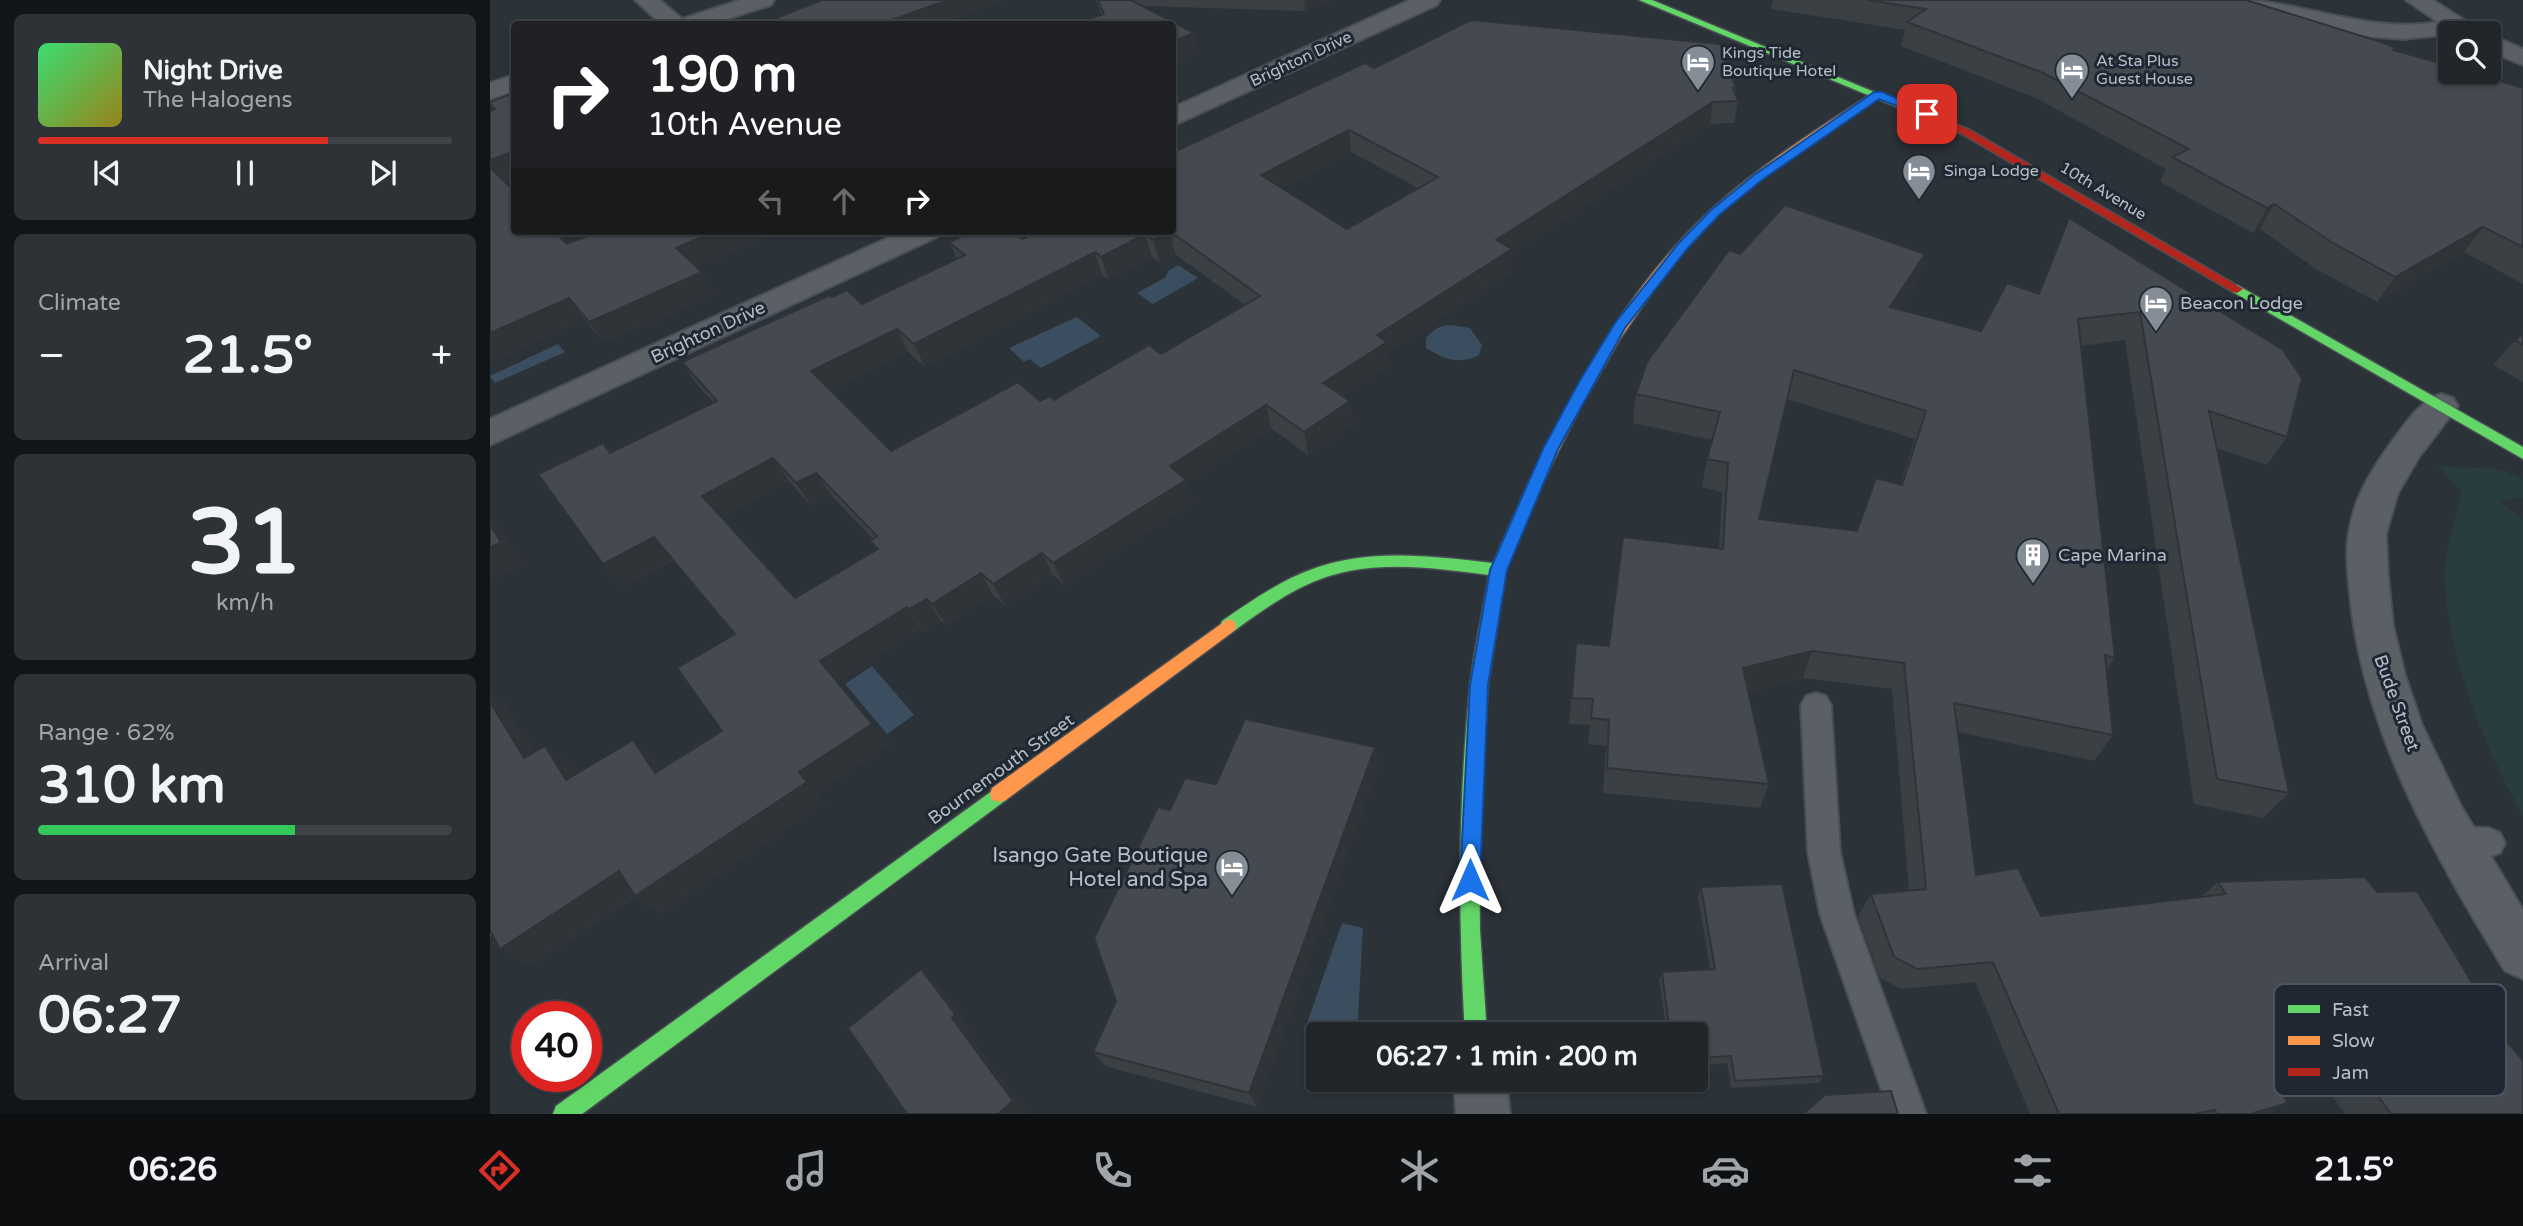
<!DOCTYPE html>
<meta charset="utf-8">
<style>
:root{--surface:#20262a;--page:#2d3236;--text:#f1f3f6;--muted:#a2a5a8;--line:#3d4347;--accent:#d93025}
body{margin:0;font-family:"Varela Round",sans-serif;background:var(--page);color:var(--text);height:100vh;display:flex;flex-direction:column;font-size:26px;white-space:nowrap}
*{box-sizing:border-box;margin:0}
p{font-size:23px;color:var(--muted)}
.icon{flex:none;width:38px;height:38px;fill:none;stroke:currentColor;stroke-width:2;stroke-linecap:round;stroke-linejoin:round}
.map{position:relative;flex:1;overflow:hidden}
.sheet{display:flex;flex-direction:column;gap:14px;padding:14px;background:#121517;width:490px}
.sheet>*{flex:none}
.guide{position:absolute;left:21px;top:21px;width:665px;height:214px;border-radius:7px;box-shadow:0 2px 5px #0004,0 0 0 2px var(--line);background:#202124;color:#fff;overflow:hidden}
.tools{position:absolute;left:1948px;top:21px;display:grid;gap:14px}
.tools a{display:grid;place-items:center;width:63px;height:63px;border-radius:7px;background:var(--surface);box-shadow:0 2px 5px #0004,0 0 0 2px var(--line);font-size:35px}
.speed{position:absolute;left:21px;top:1001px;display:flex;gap:14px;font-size:35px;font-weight:700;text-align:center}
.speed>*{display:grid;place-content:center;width:91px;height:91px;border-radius:50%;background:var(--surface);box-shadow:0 2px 5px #0004,0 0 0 2px var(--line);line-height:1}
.speed .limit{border:10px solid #d22;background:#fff;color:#111}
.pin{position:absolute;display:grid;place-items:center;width:60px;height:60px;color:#fff;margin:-30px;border-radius:14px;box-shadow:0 4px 10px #0006}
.me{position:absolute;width:77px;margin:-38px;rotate:0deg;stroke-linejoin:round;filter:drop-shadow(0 0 5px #0008)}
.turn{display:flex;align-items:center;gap:24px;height:147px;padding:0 21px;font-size:32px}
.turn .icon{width:91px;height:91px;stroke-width:2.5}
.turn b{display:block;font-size:49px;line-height:60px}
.lanes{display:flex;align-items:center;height:66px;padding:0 21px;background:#0003;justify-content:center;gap:35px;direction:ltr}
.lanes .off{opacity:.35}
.big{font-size:52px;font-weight:700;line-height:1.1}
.sheet .tile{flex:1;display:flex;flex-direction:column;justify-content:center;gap:10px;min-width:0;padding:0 24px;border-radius:10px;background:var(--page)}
.sheet .dial{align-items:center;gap:0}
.dial b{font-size:91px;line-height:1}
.song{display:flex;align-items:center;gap:21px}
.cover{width:84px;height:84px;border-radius:10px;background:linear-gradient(135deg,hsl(140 70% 55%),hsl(50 70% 35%))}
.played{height:7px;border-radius:4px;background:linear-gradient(90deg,var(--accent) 70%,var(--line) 70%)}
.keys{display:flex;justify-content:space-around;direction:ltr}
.heat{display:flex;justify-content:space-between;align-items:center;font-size:38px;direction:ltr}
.charge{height:10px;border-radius:5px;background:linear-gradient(90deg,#34c759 62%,var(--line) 0)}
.trip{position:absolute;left:816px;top:1022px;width:402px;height:70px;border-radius:7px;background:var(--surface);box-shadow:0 2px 5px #0004,0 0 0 2px var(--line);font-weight:700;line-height:70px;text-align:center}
.tabs{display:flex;height:112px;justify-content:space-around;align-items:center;background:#0d0f11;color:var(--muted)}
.tabs .icon{width:49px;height:49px}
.tabs .current{color:var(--accent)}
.tabs b{font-size:32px;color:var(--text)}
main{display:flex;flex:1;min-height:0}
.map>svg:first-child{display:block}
.green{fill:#293d3e}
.water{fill:#3b4e60}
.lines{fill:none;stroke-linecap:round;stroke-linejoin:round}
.lane-casing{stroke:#494e53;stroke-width:4}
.street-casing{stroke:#494e53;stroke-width:4}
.fast-casing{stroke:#494e53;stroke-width:3}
.slow-casing{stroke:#494e53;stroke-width:3}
.jam-casing{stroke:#494e53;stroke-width:3}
.lane{fill:#5b6066;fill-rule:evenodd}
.street{fill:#5b6066;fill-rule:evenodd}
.fast{fill:#63d668;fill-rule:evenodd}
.slow{fill:#ff974d;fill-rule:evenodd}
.jam{fill:#b3261e;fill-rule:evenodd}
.wall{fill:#3b4045;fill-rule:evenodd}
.shaded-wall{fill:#303438}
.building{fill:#454a50;stroke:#303438;stroke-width:2;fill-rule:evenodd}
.route{fill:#1a73e8;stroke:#114b97;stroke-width:2}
.labels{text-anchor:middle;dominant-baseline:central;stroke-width:6;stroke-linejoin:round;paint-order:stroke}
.far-poi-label{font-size:16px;fill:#b6bec8;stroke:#1f2832;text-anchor:start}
.far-street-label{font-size:16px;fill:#b6bec8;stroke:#1f2832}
.poi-label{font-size:18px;fill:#b6bec8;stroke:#1f2832;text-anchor:start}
.street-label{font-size:18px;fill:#b6bec8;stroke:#1f2832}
.near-poi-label{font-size:21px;fill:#b6bec8;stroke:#1f2832;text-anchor:end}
.key{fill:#1f2832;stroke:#4c555f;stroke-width:2}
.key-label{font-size:19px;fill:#b6bec8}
</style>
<main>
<section class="sheet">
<div class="tile">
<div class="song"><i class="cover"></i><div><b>Night Drive</b><p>The Halogens</p></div></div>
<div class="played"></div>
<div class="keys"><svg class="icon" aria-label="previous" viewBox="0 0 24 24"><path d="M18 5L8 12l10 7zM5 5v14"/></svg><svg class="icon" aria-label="pause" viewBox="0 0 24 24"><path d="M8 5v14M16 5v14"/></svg><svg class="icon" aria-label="next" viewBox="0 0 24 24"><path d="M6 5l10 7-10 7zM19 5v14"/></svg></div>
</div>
<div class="tile"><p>Climate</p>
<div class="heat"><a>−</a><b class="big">21.5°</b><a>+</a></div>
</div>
<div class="tile dial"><b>31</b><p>km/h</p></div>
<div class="tile"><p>Range · 62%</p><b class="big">310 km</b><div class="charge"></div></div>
<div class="tile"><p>Arrival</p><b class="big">06:27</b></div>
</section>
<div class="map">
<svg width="2033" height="1114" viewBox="0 0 2033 1114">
<rect width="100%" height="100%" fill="#2b3238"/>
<!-- green -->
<path class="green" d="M1948,466L2009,469L2033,480V498L2009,500L2033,520V816C1995,749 1952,643 1955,566C1956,542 1967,516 1972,492Z"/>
<!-- water -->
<g class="water">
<path d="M688,265L708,278L663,304L647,293L676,277L678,271Z"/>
<path d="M587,317L611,336L551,368L540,359L534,362L519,348Z"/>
<path d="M961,325L980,328L992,345L989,355C970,365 955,360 936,348V338C943,330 950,325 961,325Z"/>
<path d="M68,344L75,352L5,383L0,376Z"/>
<path d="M382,666L424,715L397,734L355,684Z"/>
<path d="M852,923L873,928L867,1034H836L815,1029Z"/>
</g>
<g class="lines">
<!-- lane casing -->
<g class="lane-casing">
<g id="lane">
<path d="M1326,693L1336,696L1341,705L1350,852L1364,914L1436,1114H1400L1330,914L1318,852L1311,705L1316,696Z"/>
<path d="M1967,827L1999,828L2010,833L2015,843L2010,853C1993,860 1973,859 1956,852L1951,842L1956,832Z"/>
</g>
</g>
<!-- street casing -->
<g class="street-casing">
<g id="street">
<path d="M145,0H170L192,19L250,0H284L281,5L221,24H171Z"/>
<path d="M920,0H950L947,5L682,126V108Z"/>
<path d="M1744,0C1815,0 1873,34 1948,22L1916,0H1943L1991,31L1913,39L1861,35L1775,14L1747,5Z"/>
<path d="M1998,34L2033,49V65L1998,51Z"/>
<path d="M24,75V91L0,99V83Z"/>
<path d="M413,231H452L447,237L0,445V419Z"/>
<path d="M1951,394L1963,398L1968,406L1929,457L1908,493L1896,534L1898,575L1903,625L1915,675L1932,725L1971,806L2033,910V979L2015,971C1945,856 1873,732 1860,595C1858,575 1855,552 1859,532C1863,502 1879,474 1896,450C1910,431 1928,401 1951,394Z"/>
<path d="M964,1080H1016L1020,1114H966Z"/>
</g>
</g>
<!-- fast casing -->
<g class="fast-casing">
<g id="fast">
<path d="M1149,0H1162L1452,120L1443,122Z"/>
<path d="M1747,285L2033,447V459L1743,292L1741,289Z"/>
<path d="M1047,475L1054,480L1016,570L998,685L989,831L990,930L997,1034H975C968,919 968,801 980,686C984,649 993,612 999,575C936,567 872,557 812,587C788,599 766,615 744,631H732L730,626L732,621C754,606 777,590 801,578C866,546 934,555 1003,563L1040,480Z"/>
<path d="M509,786L516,788L518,794L516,800L92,1114H63L66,1106Z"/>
</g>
</g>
<!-- slow casing -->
<g class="slow-casing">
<g id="slow">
<path d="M1384,92L1393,94L1267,182L1229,214L1201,243L1175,274L1130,339L1090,408L1052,484H1042L1040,480C1087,382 1142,281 1224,207C1273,163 1329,128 1384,92Z"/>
<path d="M738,619L744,621L746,626L744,631L516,800L509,802L502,800L500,794L502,788Z"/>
</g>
</g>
<!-- jam casing -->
<g class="jam-casing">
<path id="jam" d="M1443,118H1451L1480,130L1753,289L1747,293L1743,292L1472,134L1443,122Z"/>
</g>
<!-- lane -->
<use href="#lane" class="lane"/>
<!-- street -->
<use href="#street" class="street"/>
<!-- fast -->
<use href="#fast" class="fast"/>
<!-- slow -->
<use href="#slow" class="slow"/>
<!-- jam -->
<use href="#jam" class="jam"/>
</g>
<!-- wall -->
<g class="wall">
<path d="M606,0H842L815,11L652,6L704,33L708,53L611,14Z"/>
<path d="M1283,0H1756L1904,50L2033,88V284L1974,252L1887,302L1826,269L1770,229L1763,233L1670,182L1676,169L1544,97L1411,46L1415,30L1281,9Z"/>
<path d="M884,68L1246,88L1245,94L1248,101L1244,123L1220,124L1022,253V272L898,352L900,365L852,396L860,401L863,424L818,455L781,428L697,483L703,502L574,585L563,575L515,606L503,595L456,625L451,621L434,631L431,628L347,682L399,744L328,792L335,802L170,914L145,896L40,966L10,949L3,935L0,937V691L14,703L44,752L80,766L85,775L143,740L165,760L171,769L232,731L245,634L183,560L134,586L113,443L121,452L224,403L208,386L192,362L342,297L372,304L467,259L459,242L682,231L686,151ZM861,152L928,188L857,229L793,188ZM685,254L755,305L671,354L564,400L550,401L401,451L341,391L418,352L435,367L612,275L619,280L662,257L670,263ZM299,481L321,506L341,495L383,539L380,541L386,550L305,598L231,517Z"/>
<path d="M24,93L15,182L77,244L110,231H302L287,237L283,234L206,267L226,294L115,343L95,320L12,357L14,360L0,366V111L4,110L0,105Z"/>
<path d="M1579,218L1797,437L1777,465L1726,448L1799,793L1773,818L1704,804L1635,340L1591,346L1625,658L1617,669L1623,735L1604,761L1468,732L1486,875L1551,916L1711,897L1728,882L2033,1114H1855L1832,1082L1793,1095L1778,1114H1540L1485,982L1412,989L1390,978L1371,925L1368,916L1381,894L1419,891L1402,689L1313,678L1258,692L1279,784L1270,808L1113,793L1116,746L1098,744L1100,725L1079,724L1086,643L1119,646L1229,548L1232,492L1212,487L1217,459L1222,440L1143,423L1146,394L1250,254H1435L1426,283L1408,309L1491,331L1548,294ZM1297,399L1425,439L1410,485L1367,531L1269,519Z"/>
<path d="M2033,334V382L2003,365L2025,340Z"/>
<path d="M885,747L888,767L767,1107L615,1066L603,1052L626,1001L680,810L726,784Z"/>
<path d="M1211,887L1334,1076L1328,1083L1241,1088L1237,1063L1206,1066V1034H1177L1169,980L1172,972L1220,969L1208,897Z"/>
</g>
<!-- shaded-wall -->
<g class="shaded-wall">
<path d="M458,0H518L453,24H390Z"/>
<path d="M814,0H842L815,11Z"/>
<path d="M704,33L708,53L682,64V42Z"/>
<path d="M1223,102L1220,124L1022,253V272L898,352L900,365L837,406L833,383L887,335L1006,240Z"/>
<path d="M859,130L861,152L776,197L771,175Z"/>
<path d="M24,151V178L11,183L0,168V160Z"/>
<path d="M1784,204L1770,229L1763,233L1777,208Z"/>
<path d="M1993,227L1974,252L1887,302L1905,277Z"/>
<path d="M226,231H282L283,234L200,270L186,248Z"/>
<path d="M284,231H302L287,237Z"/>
<path d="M680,231L685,254L670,263L663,240Z"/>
<path d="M655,234L662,257L619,280L611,257Z"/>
<path d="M605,252L612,275L435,367L424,344Z"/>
<path d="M1435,254L1426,283L1391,336L1400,307Z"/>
<path d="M212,272L226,294L115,343L99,322Z"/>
<path d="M79,298L95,320L12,357L14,360L0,366V333Z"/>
<path d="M407,329L418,352L335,394L321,371Z"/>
<path d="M860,401L863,424L818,455L814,432Z"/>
<path d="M776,405L781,428L697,483L703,502L574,585L563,563L680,466Z"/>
<path d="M283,458L299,481L229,518L212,496Z"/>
<path d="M326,473L341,495L321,506L306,483Z"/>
<path d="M0,516L5,520L34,564L0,581Z"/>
<path d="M164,537L183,559L134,586L113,564Z"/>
<path d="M552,553L563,575L515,606L503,584Z"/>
<path d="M491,573L503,595L456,625L442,604Z"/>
<path d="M437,599L451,621L434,631L419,609Z"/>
<path d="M417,607L431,628L347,683L330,661Z"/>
<path d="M1322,651L1313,678L1246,695L1253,668Z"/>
<path d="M0,691L14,703L60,778L34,758L0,702Z"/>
<path d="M382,724L399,744L328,792L335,802L170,914L145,896L309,772Z"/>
<path d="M143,740L165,760L187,793L165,773Z"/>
<path d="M55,746L80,766L101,800L76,780Z"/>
<path d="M885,747L888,767L767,1107L759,1093Z"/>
<path d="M129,871L154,889L40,966L10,949Z"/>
<path d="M431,969L448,985L482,1029L478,1033L538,1114H508L462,1018Z"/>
<path d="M1865,1064L1832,1082L1760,1107L1790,1090Z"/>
<path d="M1798,1103L1778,1114H1760Z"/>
</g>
<!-- building -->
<g class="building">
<path d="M332,0H458L390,24H296L286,18Z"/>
<path d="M608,0H641L704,33L682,42V24H586L614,14Z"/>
<path d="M1377,0H1756L1894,43L1906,48L1903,50L1960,66V72H1980L2033,88V247L1993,227L1905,277L1843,243L1784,204L1777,208L1682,157L1699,149L1553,73L1417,22L1436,9Z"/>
<path d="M981,20L1230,44L1246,88H1243L1248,101L1223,102L1006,240L1022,249L887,335L897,342L833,383L860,401L814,432L776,405L680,466L696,480L563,563L552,553L503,584L491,573L442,604L437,599L419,609L417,607L330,661L382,724L309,772L317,782L145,896L129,871L10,949L0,930V702L34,758L55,746L76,780L143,740L165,773L232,731L187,668L245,634L164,537L113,564L48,474L113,443L120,453L227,401L192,362L340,295L342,297L357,290L372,304L475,255L459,242L483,231H522L533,239L548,231H682V148L686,151L875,63L884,68ZM859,130L948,177L857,229L771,175ZM680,231L770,296L671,354L659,345L564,400L560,396L550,401L528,382L401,451L321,371L407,329L424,344L605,252L611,257L655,234L663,240ZM283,458L306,483L326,473L387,536L380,541L388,549L305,598L212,496Z"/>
<path d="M24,93V151L0,160V111L5,109L0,104V102Z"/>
<path d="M0,167L24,191V231H64L77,244L110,231H226L186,248L212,272L99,322L79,298L0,333Z"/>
<path d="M1295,205L1435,254L1400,307L1491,331L1517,283L1549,294L1579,218L1793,350L1812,378L1797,437L1719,411L1799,793L1727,779L1650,312L1588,319L1625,658L1615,655L1623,735L1464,703L1486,875L1528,868L1551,916L1736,894L1728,882L1875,877L1887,892L1927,891L2018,1043L2033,1061V1114H1901L1865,1064L1790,1090L1798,1103L1760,1114H1727L1725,1110L1704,1114H1569L1503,962L1427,969L1404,957L1384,903L1381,894L1436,889L1414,663L1322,651L1253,668L1279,784L1117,768L1119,720L1101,718L1103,699L1082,698L1086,643L1119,646L1133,537L1233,549L1238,463L1217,459L1230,412L1146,394L1157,362L1239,250L1250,254ZM1304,370L1436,411L1412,485L1386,478L1367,531L1269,519Z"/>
<path d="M2033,334V345L2025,340Z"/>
<path d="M0,525L11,542L0,548Z"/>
<path d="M755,719L885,747L759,1093L603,1052L626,1001L604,938L668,807L680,810L695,778L726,784Z"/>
<path d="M1292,884L1334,1076L1245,1081L1241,1056L1206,1058V1034H1180L1172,972L1225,969L1211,887Z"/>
<path d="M431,969L465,1014L462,1018L523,1101L508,1114H417L358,1028Z"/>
<path d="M1401,1091L1408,1114H1313L1335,1095Z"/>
</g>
<!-- route -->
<path class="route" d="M1384,92H1392L1442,114L1433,116L1389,99L1272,180L1229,215L1197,249L1135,328L1068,449L1017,570L998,685L990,880L987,887L980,890L973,887L970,880L980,685L1000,570L1053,449L1089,382L1125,323L1188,244L1221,210L1264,175Z"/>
<!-- icons -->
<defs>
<g id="hotel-pin" transform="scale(1.75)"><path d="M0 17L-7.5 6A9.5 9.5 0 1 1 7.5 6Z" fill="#858d96" stroke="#1f2832"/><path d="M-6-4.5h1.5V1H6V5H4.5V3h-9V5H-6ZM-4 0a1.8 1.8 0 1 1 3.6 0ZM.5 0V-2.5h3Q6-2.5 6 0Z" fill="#fff"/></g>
<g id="building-pin" transform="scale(1.75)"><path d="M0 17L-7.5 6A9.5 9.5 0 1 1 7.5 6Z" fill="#858d96" stroke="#1f2832"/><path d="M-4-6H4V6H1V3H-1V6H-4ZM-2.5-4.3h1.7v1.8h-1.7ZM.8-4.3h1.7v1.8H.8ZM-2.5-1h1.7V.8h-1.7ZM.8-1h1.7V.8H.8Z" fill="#fff"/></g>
</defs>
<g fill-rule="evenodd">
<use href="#hotel-pin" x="1208" y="62"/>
<use href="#hotel-pin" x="1582" y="70"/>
<use href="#hotel-pin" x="1429" y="171"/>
<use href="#hotel-pin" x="1666" y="303"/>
<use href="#building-pin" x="1543" y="555"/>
<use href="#hotel-pin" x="742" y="867"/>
</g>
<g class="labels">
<!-- far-poi labels -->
<g class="far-poi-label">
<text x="1232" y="53">Kings Tide<tspan x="1232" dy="18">Boutique Hotel</tspan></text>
<text x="1606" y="61">At Sta Plus<tspan x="1606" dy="18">Guest House</tspan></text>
<text x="1454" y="171">Singa Lodge</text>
</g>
<!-- far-street labels -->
<g class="far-street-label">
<text transform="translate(811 59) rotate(-25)">Brighton Drive</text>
<text transform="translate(1613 191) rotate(31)">10th Avenue</text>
</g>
<!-- poi labels -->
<g class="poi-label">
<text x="1690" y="303">Beacon Lodge</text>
<text x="1568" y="555">Cape Marina</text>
</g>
<!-- street labels -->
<g class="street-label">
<text transform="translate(218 332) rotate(-25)">Brighton Drive</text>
<text transform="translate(1907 703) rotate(70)">Bude Street</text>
<text transform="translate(511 769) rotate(-36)">Bournemouth Street</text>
</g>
<!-- near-poi labels -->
<g class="near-poi-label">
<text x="718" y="855">Isango Gate Boutique<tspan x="718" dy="24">Hotel and Spa</tspan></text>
</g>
</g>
<!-- legend -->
<rect x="1784" y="984" width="232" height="112" rx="10" class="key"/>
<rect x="1798" y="1005" width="32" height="8" fill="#63d668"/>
<rect x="1798" y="1036" width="32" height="9" fill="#ff974d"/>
<rect x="1798" y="1068" width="32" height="8" fill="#b3261e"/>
<g class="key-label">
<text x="1842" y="1016">Fast</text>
<text x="1842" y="1047">Slow</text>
<text x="1842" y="1079">Jam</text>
</g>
</svg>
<div class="tools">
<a><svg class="icon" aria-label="search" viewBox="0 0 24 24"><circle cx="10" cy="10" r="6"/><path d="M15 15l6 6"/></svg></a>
</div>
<div class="speed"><div class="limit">40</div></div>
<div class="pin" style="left:1437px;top:114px;background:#d93025"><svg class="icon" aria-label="arrive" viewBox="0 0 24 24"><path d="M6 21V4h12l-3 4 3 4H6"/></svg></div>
<svg class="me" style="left:980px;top:880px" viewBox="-20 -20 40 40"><path d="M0-17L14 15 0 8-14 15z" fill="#1a73e8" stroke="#fff" stroke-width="4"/></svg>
<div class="trip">06:27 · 1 min · 200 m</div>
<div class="guide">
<div class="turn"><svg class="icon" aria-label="right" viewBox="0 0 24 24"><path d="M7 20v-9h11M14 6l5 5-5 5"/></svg><div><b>190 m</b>10th Avenue</div></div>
<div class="lanes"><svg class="icon off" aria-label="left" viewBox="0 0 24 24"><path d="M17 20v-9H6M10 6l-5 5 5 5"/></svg><svg class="icon off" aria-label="ahead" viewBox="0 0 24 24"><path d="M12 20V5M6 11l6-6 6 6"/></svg><svg class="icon" aria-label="right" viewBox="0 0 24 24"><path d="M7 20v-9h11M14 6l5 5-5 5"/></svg></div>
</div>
</div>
</main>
<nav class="tabs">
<b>06:26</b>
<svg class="icon current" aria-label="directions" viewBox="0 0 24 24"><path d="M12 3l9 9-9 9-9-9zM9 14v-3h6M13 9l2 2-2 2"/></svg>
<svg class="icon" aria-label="music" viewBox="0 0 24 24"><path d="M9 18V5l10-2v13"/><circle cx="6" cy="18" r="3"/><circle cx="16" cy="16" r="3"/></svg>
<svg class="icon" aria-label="phone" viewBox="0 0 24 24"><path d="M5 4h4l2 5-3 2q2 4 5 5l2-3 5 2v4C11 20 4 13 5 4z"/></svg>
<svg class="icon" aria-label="climate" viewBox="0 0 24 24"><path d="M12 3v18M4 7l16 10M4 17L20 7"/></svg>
<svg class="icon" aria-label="car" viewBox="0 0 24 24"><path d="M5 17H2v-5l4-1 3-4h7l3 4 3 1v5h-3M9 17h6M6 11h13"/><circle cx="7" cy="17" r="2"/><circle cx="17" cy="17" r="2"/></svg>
<svg class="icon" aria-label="filters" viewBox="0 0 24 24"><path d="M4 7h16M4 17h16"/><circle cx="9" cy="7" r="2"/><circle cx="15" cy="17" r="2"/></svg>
<b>21.5°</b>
</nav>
